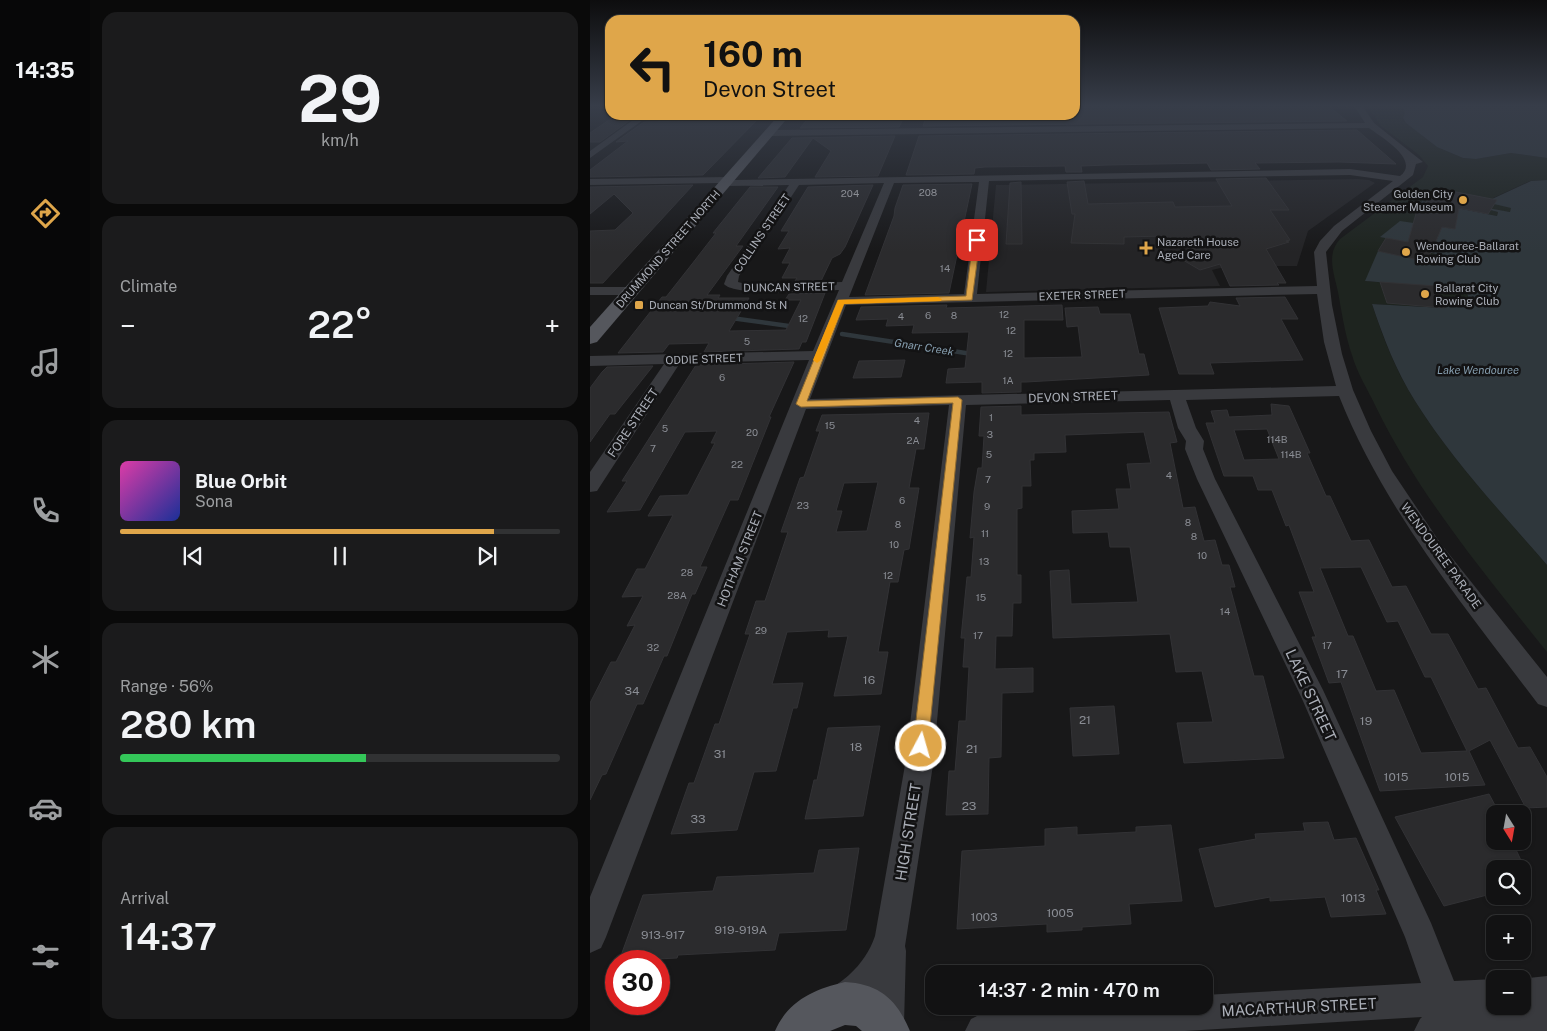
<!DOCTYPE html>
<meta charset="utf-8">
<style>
:root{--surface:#121213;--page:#1b1b1c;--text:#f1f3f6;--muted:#9c9ea0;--line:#313233;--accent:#dfa64a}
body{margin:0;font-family:"Public Sans",sans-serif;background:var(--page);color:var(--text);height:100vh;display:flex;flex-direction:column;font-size:19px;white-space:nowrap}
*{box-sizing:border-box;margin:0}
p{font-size:16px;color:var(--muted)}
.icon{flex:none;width:28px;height:28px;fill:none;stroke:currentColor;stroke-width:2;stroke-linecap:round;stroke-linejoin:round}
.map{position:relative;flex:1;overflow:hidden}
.side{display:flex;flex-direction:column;gap:12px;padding:12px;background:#0a0a0a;width:500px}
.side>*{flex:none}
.hud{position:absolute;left:15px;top:15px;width:475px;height:105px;border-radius:15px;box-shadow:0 1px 4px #0004,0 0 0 1px var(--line);background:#dfa64a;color:#111;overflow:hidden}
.needle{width:32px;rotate:169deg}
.fabs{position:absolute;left:896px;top:805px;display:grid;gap:10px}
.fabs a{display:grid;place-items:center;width:45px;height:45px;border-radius:10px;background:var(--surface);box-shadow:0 1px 4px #0004,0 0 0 1px var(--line);font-size:25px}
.speed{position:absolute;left:15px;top:950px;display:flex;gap:10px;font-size:25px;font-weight:700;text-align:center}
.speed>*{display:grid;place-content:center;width:65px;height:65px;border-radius:50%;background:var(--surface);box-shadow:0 1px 4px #0004,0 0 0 1px var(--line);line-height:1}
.speed .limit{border:8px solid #d22;background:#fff;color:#111}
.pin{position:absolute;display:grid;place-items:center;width:42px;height:42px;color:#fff;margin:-21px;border-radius:10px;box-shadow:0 2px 8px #0006}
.me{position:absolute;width:55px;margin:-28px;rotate:6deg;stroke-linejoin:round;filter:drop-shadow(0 0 4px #0008)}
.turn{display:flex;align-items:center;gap:18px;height:105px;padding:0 15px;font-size:22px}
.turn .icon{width:65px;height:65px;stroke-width:2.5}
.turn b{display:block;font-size:35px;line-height:42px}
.big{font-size:38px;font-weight:600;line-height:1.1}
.side .tile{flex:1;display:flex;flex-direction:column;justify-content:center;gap:8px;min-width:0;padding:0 18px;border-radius:15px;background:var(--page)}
.side .dial{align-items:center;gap:0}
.dial b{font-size:65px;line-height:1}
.song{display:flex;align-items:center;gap:15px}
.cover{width:60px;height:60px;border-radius:8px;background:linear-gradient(135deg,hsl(320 70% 55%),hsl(230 70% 35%))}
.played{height:5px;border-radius:2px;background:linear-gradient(90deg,var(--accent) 85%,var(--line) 85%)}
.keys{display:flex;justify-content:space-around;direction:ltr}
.heat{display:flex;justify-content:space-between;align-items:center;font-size:28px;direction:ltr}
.charge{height:8px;border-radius:4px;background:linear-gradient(90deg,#34c759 56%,var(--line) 0)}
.trip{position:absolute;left:335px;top:965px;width:288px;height:50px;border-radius:15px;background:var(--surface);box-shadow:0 1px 4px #0004,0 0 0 1px var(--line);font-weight:600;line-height:50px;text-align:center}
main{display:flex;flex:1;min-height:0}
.tab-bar{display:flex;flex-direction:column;width:90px;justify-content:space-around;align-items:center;background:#070708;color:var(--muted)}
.tab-bar .icon{width:35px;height:35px}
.tab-bar .current{color:var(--accent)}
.tab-bar b{font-size:22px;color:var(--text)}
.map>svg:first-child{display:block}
.built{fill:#242426}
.green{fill:#1e241f}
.water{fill:#2f373c}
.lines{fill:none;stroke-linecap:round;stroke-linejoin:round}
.stream{stroke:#2f373c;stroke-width:4.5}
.building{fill:#2b2b2d;stroke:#323235;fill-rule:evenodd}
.minor{fill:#393a3e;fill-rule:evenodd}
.major{fill:#55575d;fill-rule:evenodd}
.route{fill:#dfa64a;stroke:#916c30}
.slow{fill:#f59e0b}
.poi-dot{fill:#dfa64a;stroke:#131314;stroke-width:2}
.labels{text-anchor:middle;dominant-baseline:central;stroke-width:5;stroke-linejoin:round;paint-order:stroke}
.number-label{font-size:10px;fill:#8a8d94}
.far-poi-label{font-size:11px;fill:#abafb8;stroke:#131314;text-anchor:start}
.far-street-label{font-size:11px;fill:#abafb8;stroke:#131314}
.far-water-label{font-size:11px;font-style:italic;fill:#869eaf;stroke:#131314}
.street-label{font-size:12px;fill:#abafb8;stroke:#131314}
.near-number-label{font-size:12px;fill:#8a8d94}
.near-street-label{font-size:15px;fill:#abafb8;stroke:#131314}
</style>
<main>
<nav class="tab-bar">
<b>14:35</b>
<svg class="icon current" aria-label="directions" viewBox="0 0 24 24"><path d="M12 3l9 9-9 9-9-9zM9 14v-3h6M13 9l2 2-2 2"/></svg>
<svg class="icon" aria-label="music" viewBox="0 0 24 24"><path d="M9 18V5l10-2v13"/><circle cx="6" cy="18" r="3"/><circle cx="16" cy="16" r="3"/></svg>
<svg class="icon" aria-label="phone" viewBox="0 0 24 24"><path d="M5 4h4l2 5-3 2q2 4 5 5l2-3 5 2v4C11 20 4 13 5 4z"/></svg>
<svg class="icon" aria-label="climate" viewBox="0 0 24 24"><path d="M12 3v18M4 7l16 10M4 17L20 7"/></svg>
<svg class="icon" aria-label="car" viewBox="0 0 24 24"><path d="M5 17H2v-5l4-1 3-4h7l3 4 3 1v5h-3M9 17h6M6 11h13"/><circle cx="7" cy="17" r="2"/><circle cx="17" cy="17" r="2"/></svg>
<svg class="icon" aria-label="filters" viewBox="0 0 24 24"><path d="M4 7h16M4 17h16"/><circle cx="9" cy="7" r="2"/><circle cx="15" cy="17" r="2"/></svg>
</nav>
<section class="side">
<div class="tile dial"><b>29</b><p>km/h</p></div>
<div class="tile"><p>Climate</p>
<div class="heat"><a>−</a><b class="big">22°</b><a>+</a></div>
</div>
<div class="tile">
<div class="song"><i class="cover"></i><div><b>Blue Orbit</b><p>Sona</p></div></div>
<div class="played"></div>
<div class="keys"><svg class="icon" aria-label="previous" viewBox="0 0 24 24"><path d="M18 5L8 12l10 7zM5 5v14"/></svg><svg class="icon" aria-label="pause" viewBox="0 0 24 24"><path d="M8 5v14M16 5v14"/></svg><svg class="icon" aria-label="next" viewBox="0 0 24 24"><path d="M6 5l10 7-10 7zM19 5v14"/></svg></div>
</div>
<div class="tile"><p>Range · 56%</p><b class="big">280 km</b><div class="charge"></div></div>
<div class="tile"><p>Arrival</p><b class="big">14:37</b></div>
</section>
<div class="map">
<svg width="957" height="1031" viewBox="0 0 957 1031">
<rect width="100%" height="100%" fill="#181819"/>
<!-- built -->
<path class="built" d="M767,179L779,180L785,183L718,231L707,266H639L622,270L630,286L396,292L406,185Z"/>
<!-- green -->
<path class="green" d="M778,107H812L815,113L813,120L816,123L847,147L873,158L886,159L921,153L957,158V180L940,181L903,198L922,208L920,212L892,208L908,212L907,216L832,201L827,210L867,216L865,229L823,222L837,246L842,249L841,253L871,259L868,265L831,257L776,281L875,289L880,301L851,299L855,308L782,304C793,338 806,371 825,401C862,460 911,512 957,565V652C895,574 830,497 786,407C778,390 767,373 762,355C755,335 752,314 748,292C744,274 736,254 750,239L833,177L838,166L829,155L791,126Z"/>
<!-- water -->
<g class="water">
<path d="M812,107H957V158L921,153L886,159L873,158L847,147L816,123L813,118L815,113Z"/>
<path d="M957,180V565C911,512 862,460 825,401C806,371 793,337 782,304L855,308L851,298L880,301L875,289L775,281L788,251L868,265L870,259L841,253L837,246L790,237L810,221L865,229L867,216L827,210L832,201L907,216L908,212L892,208V207L920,212L921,208L904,204L906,200L902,199L941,181Z"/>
</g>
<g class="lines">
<!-- stream -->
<g class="stream">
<path d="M141,318L206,327"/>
<path d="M252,334L382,354"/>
</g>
</g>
<!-- building -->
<g class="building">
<path d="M485,107L741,108L757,121L333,126L336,117H471L485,115Z"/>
<path d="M221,115H293L291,120L313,119L309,127L210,128Z"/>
<path d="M168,119L113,175L0,177V170L38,141L26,142L54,122Z"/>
<path d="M19,120H40L10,142H0V133Z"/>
<path d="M767,130L806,164L749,162L665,163L670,169L621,170L617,163L518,165L491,166L492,172H476L475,166L395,167L385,168L384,174L316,175L329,136Z"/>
<path d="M305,136L288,176L225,177L241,151L223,138L195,177L168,178L202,138Z"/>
<path d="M676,178L699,210H680L700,240L696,241L699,242L676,249L696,283H687L689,285L640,286L630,264L610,270L593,260L610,254L575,236L534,237V244L481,243L485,214H482L477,182L494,181L498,204L583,202L585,207L642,206L626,179Z"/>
<path d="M431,182L432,244H416L420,183Z"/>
<path d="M382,184L359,293L275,295L304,216L305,208L313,185Z"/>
<path d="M103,185L13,283H0V231L25,230L43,213L24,194L0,214V187Z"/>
<path d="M283,185L255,247L250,254L242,258L231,281H205L207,278H192L200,263H192L200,248L188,249L199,231H191L218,187Z"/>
<path d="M160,187H188L146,246H153L117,295H130L128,298H159L139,331L196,330L211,300H195L199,294L235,293L216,342H212L209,349L114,352L119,343L79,344L73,352L28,353L72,297H76L102,264L126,233H123Z"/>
<path d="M844,191H861L907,200L898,214L869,208L865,229L852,227L837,262L788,251L796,238L818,242L827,210L830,211Z"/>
<path d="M790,282L846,286L855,308L797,303Z"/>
<path d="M695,297L708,319H691L713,360L620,363L624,374H589L569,308L618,306L620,302L650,306L646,298Z"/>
<path d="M357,305L356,308L472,305L473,320H434V358L492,357L488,326L477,327L475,308L508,307L510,314H540L549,354H554L559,375L436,382H431V392L392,393V382L356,383L358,369L375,368L379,332L322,333L324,325L296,326L298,319L266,320L271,307Z"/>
<path d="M315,360L311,377L263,378L269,361Z"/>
<path d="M204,362L179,417H181L148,500H140L110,567H117L105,594H102L77,656H74L53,704H47L16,774L12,775L0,800V703L21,662H26L45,625L37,626L53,596L32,597L47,569H55L83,515L58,516L70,496L98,495L125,443H121L127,431L95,432L50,510L17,512L37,481H32L106,365Z"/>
<path d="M63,366L25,414H20L0,442V388L12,372L17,367Z"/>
<path d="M681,404L699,406L720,453H717L736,496H740L761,541L779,540L802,587L816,586L841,634H858L888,689L896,688L928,748L940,747L957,777V807L936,808L900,740L879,751L895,785L790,791L751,682L739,683L722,637H726L709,592H724L699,525L696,526L682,490H668L663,476H634L616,423H625L621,411L637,410L639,417L682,415ZM677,429L689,459L654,460L644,430ZM771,567L797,622L808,621L835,677H841L877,751L831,753L804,690L786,691L763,636H758L730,568Z"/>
<path d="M431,406V415L579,412L587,442L580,443L593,508L605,507L614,541L625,540L632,565H639L645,587H640L664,676H673L694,758L594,763L587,723L623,722L612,671L586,672L580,634L463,638L460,571L479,570L481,604L548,602L540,547H520L518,532L483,533L482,511L529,509L526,489H541L537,464L561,463L554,432L475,435L476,452L444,453V460H440L441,486H432V508L427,509V575H431V603H423L422,636H406L405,669L443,668V692L412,693L411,757L399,758L398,814L356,815L359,771H365L369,721H376L379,667H373L375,638H371L377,577H381L384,537L380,538L384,492L388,468H392L394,436H389L391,407Z"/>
<path d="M339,413L334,449H326L319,488H329L319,549L314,550L308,582H300L288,652H298L291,694L244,696L258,636L238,637L239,630L197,632L182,684L213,683L207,708H203L186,771L164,772L147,830L81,834L99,783H104L125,724H129L160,634H155L166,601H175L198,532H191L210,478L214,477L230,431H226L232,415ZM288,482L277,531L246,532L252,511H246L254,483Z"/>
<path d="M524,706L529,754L483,756L480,708Z"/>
<path d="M290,726L273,816L215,819L224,780H227L238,728Z"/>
<path d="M899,794L907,809L905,841H922L935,869H905V893L854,906L805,817Z"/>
<path d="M738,822L744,840L766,838L789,890H786L796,914L741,917L735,897L680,901V897L625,907L609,849L666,839L665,834L715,831L713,823Z"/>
<path d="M581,825L592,901L539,904L541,924L492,927V930L457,932V924L367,929L372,851L455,846V829L487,827V835L546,832V827Z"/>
<path d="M269,848L256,930L189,933L185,950L88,955L87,958L29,961L53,895L123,891L127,877L224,873L229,850Z"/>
</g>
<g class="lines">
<!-- minor -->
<g class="minor">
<path d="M765,107H773L784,123L833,162L826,164L823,175L752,231L736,252L742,305L752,354L763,390L781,431L802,471L851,544L957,677V707L948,704C874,606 795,511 749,396L596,400L606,428L614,441L613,449L625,479L733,690L841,923L864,981L905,979V1006H918L915,1009L923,1008L920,1006H932V979H930L957,976V1031H824L830,1019L832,1017L595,1031H375L381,1019L393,1013L444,1006H614V995L831,983L815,937L713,701L607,479L595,449L596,441L588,428L580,400L376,405L343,765L315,946L316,951L314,1024L311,1031H281L278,1024L280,1002L253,1017L241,1012L236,1000C242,985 248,985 259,975C271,964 280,951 285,936L315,765L359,405L216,409L16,937L11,948L0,953V897L219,360L90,363L7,491L0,492V472L74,364L0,366V356L223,351L249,290C229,291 145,297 134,284L137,276L199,185L136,186L131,183L0,185V179L138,177L143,180L760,169L810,176C831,160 791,137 779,128L179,136L175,133L179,130L775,123ZM760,175L803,181L744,226L730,241L724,252L727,286L387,294L399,181ZM389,182L374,294L259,297L304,183ZM294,183L252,282L156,284L148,282L149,276L209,185ZM727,294L734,342L746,386L220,399L256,305Z"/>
<path d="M50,115H199L195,117L53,120L0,158V151Z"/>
<path d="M0,287H41L48,291L41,295H0Z"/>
</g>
<!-- major -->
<g class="major">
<path d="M189,115H200L7,342L0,344V327Z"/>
<path d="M255,982C290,984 307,1000 320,1031H272L266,1026L255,1025L240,1031H185C198,1001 224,989 255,982Z"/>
</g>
</g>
<!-- sky -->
<linearGradient id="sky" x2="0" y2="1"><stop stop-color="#0d0d0e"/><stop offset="0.42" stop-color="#373d49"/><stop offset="1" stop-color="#373d49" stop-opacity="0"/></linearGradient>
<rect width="957" height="252" fill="url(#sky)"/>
<!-- route -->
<path class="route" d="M387,237L390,240L382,300L254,304L217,401L368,397L372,400L338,746L336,751L331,753L325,751L323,746L363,403L211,407L206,404L248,300L376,296L383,240Z"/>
<!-- slow -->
<path class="slow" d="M348,297L352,299L351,301L254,304L231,360L227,363L223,360L248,300Z"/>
<!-- markers -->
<g class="poi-dot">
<circle cx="873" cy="200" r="5"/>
<path d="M553.5 240.5h5v5h5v5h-5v5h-5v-5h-5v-5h5z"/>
<circle cx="816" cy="252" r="5"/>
<circle cx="835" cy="294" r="5"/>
<rect x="44" y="300" width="10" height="10" rx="2.5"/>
</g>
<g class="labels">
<!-- number labels -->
<g class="number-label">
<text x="338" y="192">208</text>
<text x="260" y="193">204</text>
<text x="355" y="268">14</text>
<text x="414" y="314">12</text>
<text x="338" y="315">6</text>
<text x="364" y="315">8</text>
<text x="311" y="316">4</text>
<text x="213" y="318">12</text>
<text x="421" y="330">12</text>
<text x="157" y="341">5</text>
<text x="418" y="353">12</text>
<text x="132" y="377">6</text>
<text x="418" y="380">1A</text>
<text x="401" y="417">1</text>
<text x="327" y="420">4</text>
<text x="240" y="425">15</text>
<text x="75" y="428">5</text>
<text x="162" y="432">20</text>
<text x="400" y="434">3</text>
<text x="687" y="439">114B</text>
<text x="323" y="440">2A</text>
<text x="63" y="448">7</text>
<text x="399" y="454">5</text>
<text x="701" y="454">114B</text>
<text x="147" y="464">22</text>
<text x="579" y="475">4</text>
<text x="398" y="479">7</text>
<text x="312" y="500">6</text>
<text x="213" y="505">23</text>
<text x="397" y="506">9</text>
<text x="598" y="522">8</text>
<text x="308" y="524">8</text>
<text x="395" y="533">11</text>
<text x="604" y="536">8</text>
<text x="304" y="544">10</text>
<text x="612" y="555">10</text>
<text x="394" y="561">13</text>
<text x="97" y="572">28</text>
<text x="298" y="575">12</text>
<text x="87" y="595">28A</text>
<text x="391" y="597">15</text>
<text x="635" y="611">14</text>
<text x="171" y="630">29</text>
<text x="388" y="635">17</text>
<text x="737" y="645">17</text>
<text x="63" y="647">32</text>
</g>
<!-- far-poi labels -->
<g class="far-poi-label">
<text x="863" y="194" text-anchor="end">Golden City<tspan x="863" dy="13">Steamer Museum</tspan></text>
<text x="567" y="242">Nazareth House<tspan x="567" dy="13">Aged Care</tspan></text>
<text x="826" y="246">Wendouree-Ballarat<tspan x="826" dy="13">Rowing Club</tspan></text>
<text x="845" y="288">Ballarat City<tspan x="845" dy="13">Rowing Club</tspan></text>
<text x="59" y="305">Duncan St/Drummond St N</text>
</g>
<!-- far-street labels -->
<g class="far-street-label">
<text transform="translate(172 233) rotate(-56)">COLLINS STREET</text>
<text transform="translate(78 249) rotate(-49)">DRUMMOND STREET NORTH</text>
<text transform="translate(199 287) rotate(-1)">DUNCAN STREET</text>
<text transform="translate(492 295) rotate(-2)">EXETER STREET</text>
<text transform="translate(114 359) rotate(-2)">ODDIE STREET</text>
</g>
<!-- far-water labels -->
<g class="far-water-label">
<text transform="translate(334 347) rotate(9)">Gnarr Creek</text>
<text x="888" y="370">Lake Wendouree</text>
</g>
<!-- street labels -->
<g class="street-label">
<text transform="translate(483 397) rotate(-2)">DEVON STREET</text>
<text transform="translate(43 423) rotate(-56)">FORE STREET</text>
<text transform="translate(851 556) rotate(54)">WENDOUREE PARADE</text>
<text transform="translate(150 559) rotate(-68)">HOTHAM STREET</text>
</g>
<!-- near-number labels -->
<g class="near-number-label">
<text x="752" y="674">17</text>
<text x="279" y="680">16</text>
<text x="42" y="691">34</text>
<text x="495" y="720">21</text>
<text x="776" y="721">19</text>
<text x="266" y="747">18</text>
<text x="382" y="749">21</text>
<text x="130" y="754">31</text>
<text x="806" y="777">1015</text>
<text x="867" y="777">1015</text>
<text x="379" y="806">23</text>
<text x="108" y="819">33</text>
<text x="763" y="898">1013</text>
<text x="470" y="913">1005</text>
<text x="394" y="917">1003</text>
<text x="151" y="930">919-919A</text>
<text x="73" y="935">913-917</text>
</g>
<!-- near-street labels -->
<g class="near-street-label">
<text transform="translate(721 695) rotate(65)">LAKE STREET</text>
<text transform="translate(318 832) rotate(-81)">HIGH STREET</text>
<text transform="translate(709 1007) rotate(-3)">MACARTHUR STREET</text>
</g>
</g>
</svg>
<div class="fabs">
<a><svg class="needle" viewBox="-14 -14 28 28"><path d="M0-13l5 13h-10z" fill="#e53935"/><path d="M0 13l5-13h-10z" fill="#9c9ea0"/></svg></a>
<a><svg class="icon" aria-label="search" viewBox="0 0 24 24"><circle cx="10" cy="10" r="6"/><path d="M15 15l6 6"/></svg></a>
<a>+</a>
<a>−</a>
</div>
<div class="speed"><div class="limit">30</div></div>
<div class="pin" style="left:387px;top:240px;background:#d93025"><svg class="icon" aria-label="arrive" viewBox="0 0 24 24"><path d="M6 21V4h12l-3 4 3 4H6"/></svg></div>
<svg class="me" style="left:331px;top:746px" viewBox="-20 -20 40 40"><circle r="17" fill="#dfa64a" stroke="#fff" stroke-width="3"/><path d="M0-11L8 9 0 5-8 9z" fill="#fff"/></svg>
<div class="trip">14:37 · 2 min · 470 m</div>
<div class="hud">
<div class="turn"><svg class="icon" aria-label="left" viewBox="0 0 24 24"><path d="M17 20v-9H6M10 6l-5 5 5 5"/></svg><div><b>160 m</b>Devon Street</div></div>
</div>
</div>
</main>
